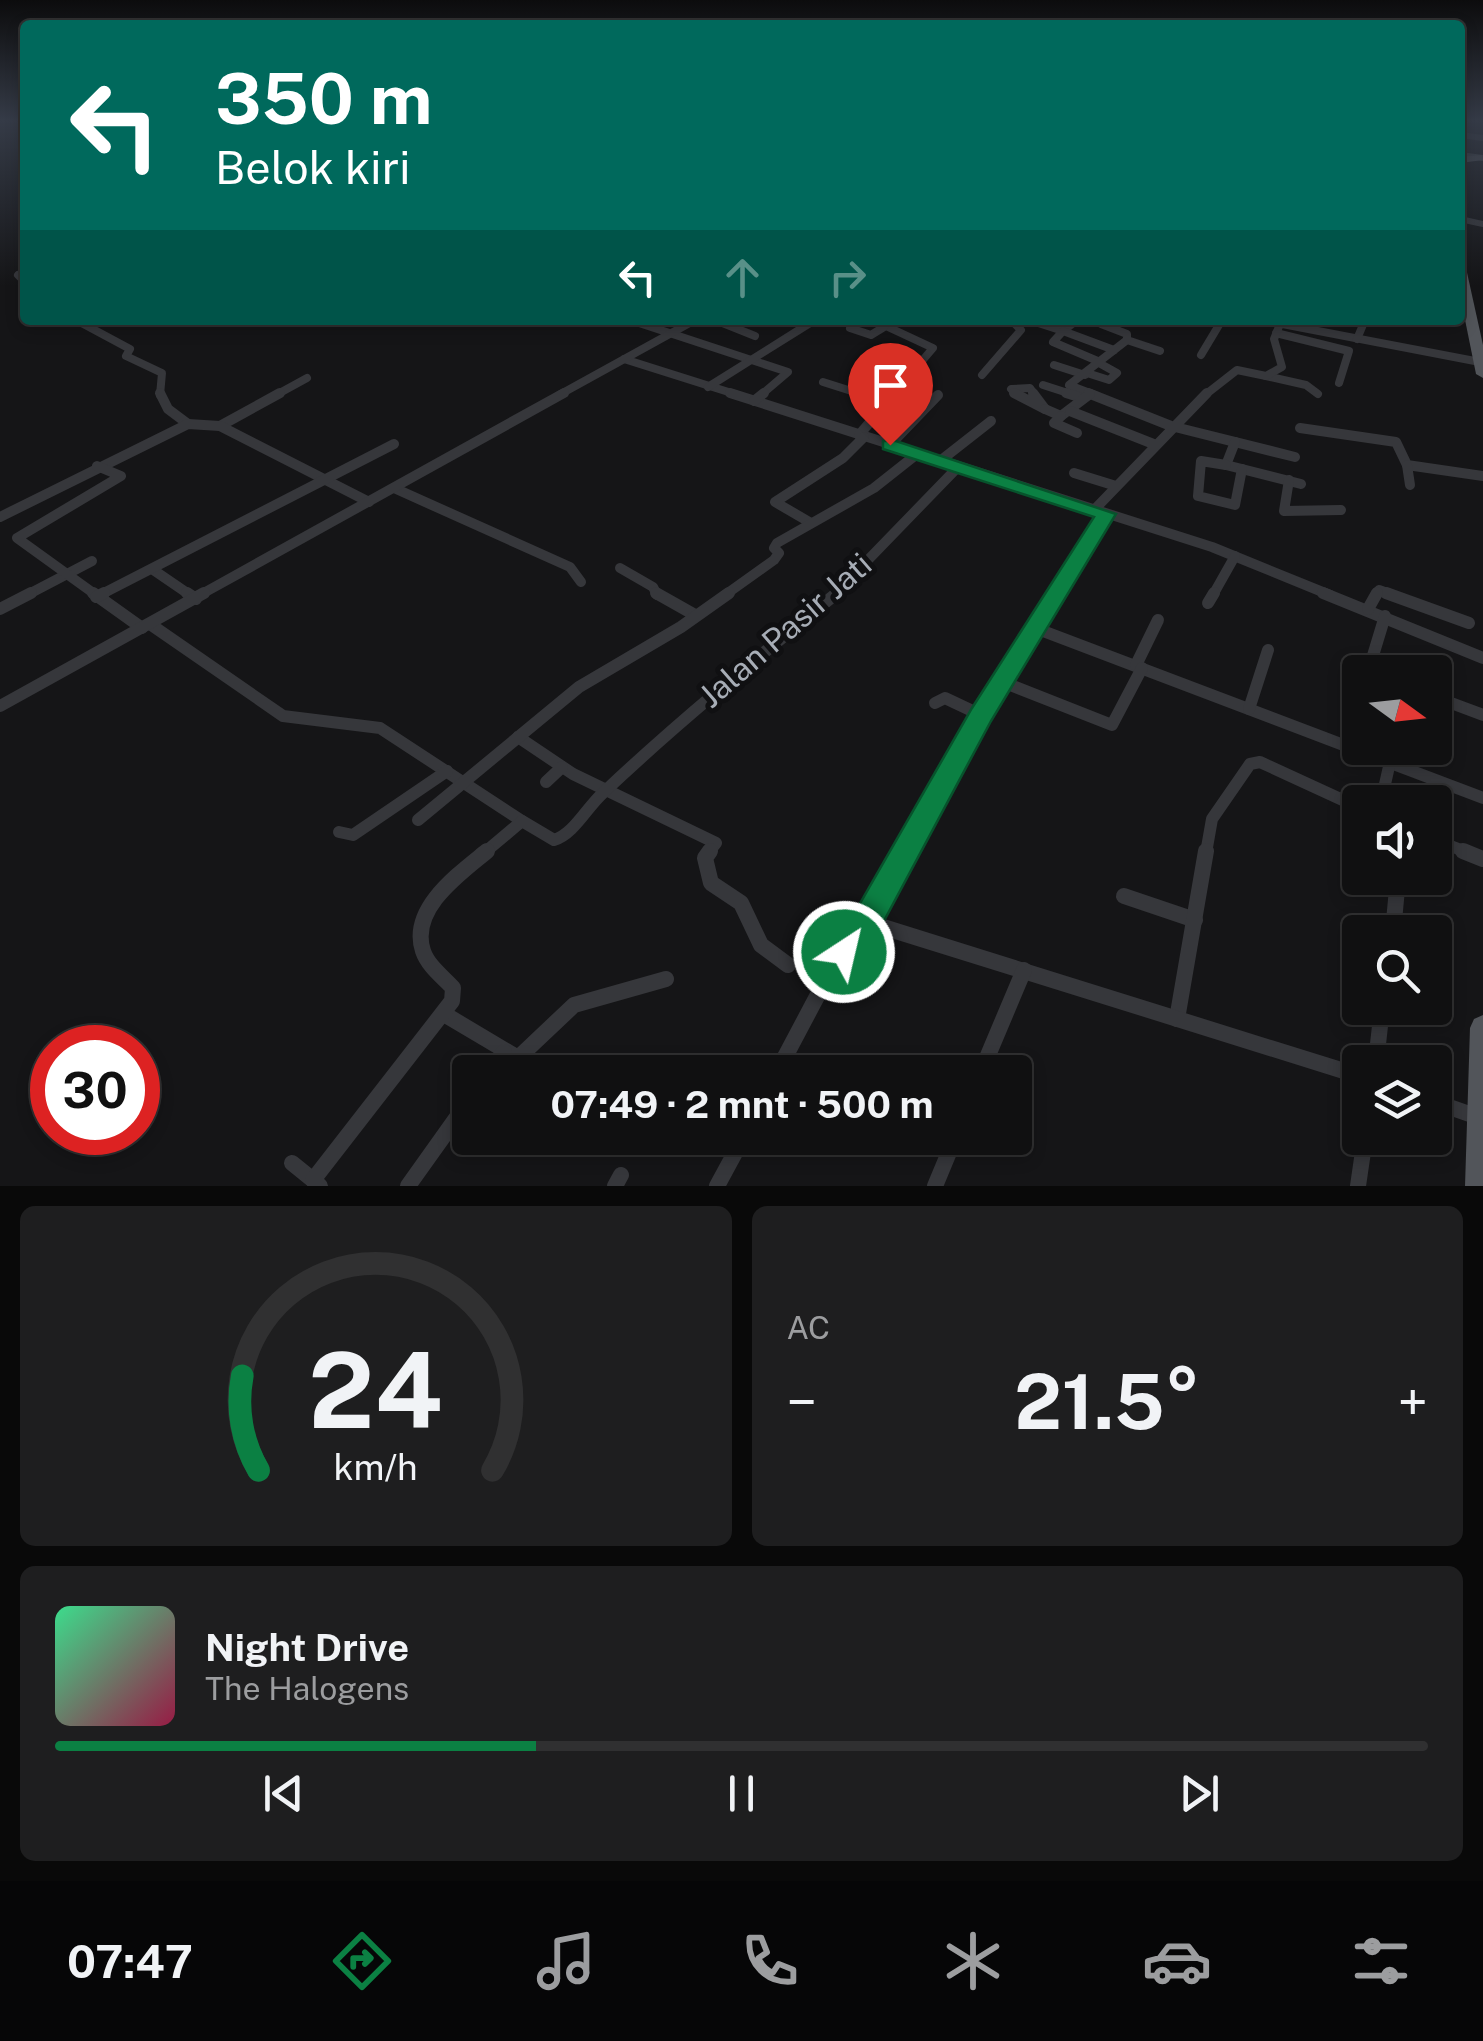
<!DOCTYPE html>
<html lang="id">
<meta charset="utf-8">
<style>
:root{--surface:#101011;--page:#1e1e1f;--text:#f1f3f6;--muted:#9c9d9f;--line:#303031;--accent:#0b8043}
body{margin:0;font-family:"Public Sans",sans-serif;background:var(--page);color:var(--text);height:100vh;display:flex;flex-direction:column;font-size:38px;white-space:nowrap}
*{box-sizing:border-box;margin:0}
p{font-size:32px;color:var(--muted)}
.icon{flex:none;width:55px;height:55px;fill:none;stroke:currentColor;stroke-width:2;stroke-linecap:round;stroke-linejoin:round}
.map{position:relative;height:1186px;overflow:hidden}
.drawer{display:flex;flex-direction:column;gap:20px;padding:20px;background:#090909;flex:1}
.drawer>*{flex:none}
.banner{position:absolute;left:20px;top:20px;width:1445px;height:305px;border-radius:10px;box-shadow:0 5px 15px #0003,0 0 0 2px var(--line);background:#00695c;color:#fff;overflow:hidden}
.needle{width:65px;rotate:105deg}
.controls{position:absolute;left:1342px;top:655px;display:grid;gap:20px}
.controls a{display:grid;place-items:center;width:110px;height:110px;border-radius:10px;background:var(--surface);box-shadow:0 5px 15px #0003,0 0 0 2px var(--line);font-size:50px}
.speed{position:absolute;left:30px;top:1025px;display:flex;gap:20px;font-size:50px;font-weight:700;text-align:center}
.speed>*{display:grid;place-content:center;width:130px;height:130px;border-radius:50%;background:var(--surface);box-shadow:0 5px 15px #0003,0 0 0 2px var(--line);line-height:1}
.speed .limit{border:15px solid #d22;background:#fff;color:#111}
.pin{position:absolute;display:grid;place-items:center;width:85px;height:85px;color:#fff;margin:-102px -42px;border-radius:50% 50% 50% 0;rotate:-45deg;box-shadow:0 0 10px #0007}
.pin .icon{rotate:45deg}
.me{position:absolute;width:110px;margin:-55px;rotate:35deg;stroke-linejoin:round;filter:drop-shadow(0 0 8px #0008)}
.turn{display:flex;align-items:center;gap:35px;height:210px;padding:0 30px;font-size:45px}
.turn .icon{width:130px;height:130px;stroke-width:2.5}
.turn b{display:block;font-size:70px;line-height:85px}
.lanes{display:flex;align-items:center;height:95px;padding:0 30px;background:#0003;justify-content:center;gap:50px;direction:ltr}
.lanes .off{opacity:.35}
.big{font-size:75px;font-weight:700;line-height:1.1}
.drawer .widget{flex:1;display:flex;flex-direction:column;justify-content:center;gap:15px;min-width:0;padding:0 35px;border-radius:15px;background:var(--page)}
.drawer .dial{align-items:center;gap:0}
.dial svg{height:260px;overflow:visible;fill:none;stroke:var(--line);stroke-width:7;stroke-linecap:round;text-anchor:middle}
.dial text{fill:var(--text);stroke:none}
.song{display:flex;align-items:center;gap:30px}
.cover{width:120px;height:120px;border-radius:15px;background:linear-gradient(135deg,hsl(150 70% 55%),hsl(340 70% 35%))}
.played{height:10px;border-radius:5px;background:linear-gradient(90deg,var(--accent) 35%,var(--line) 35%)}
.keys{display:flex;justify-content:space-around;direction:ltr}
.heat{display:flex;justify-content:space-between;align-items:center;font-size:55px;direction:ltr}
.drawer .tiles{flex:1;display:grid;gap:20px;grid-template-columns:1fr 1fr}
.widget:last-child{grid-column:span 2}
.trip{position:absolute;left:452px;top:1055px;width:580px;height:100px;border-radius:10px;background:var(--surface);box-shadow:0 5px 15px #0003,0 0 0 2px var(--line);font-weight:700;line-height:100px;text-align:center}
.menu{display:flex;height:160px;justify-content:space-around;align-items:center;background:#060607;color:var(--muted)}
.menu .icon{width:70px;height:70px}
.menu .selected{color:var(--accent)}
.menu b{font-size:45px;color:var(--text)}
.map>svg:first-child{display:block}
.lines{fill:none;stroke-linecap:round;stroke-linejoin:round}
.minor-far4{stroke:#36373b;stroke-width:6}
.minor-far3{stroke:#36373b;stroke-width:8}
.minor-far2{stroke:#36373b;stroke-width:10}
.minor-far1{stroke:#36373b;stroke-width:12}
.minor{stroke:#36373b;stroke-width:16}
.secondary{fill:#44474b;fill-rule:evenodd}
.primary{fill:#52555a;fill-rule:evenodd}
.route{fill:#0b8043;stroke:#07532c;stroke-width:2.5}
.labels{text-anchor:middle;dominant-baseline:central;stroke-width:10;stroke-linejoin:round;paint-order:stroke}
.street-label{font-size:32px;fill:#a7adb6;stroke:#101012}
</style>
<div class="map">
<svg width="1483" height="1186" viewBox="0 0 1483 1186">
<rect width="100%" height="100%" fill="#151517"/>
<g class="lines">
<!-- minor-far4 -->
<g class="minor-far4">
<path d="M1460,135L1483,138"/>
<path d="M1460,219L1483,224"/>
</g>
<!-- minor-far3 -->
<g class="minor-far3">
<path d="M18,275L25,282"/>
<path d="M76,320L130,349L126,356L162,373L160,395"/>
<path d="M630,320L788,372L761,395"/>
<path d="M715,320L755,336"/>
<path d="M873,320L933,348L893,395"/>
<path d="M1029,320L1063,331L1077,320"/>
<path d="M1261,320L1480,362"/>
<path d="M850,328L871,335L884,327"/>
<path d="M1276,333L1349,351L1339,383"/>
<path d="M1357,339L1365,320"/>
<path d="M1127,340L1160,351"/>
<path d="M1201,355L1222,320"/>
<path d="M624,359L738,395"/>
<path d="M1100,362L1053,342L1063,331L1114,350"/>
<path d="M1054,365L1085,375"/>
<path d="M1087,373L1109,380L1117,373L1099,363"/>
<path d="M982,375L1021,330L1015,324L1018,320"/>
<path d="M1266,376L1306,385L1318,394"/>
<path d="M823,382L864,395"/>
<path d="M1043,385L1074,395"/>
<path d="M708,387L810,323"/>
<path d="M276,395L307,378"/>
<path d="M559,395L695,320"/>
<path d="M1018,395L1011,389L1030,388L1035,395"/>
<path d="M1095,395L1069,385L1127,340V334L1101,324"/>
<path d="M1205,395L1237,370L1266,376L1282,367L1274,339L1280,324"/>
</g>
<!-- minor-far2 -->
<g class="minor-far2">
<path d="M160,393L168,409L188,424"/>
<path d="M730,393L1212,547L1330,595"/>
<path d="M856,393L888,403"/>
<path d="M1014,393L1045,409L1033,393"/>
<path d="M1066,393L1082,398"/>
<path d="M1088,393L1171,426L1295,457"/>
<path d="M754,401L764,393"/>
<path d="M1045,409L1061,416L1090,394"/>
<path d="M1070,411L1156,445"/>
<path d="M1061,416L1054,423L1077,433"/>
<path d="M220,426L280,393"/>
<path d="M1300,428L1396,442L1407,465L1483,476"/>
<path d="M859,435L895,393"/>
<path d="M1235,442L1226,465L1301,484"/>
<path d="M890,445L938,395"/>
<path d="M940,461L991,421"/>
<path d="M1226,465L1201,461L1198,496L1235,505L1242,469"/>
<path d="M1407,465L1410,485"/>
<path d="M1074,473L1116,486"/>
<path d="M1289,480L1284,511L1341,510"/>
<path d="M394,488L570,567L581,582"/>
<path d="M1094,510L1207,393"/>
<path d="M0,517L188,424L220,426L369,502"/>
<path d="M811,523L775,502L843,458L864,437"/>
<path d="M620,568L653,587L657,595"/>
<path d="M152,569L190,595"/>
<path d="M27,595L92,561"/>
<path d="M96,595L17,538L121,476L97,466"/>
<path d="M100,595L394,444"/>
<path d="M200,595L564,393"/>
<path d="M725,595L774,560L779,553L774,548L777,543L874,488L917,454"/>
<path d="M834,595L958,467"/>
<path d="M1055,595L1106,514"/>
<path d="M1213,595L1235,556"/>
<path d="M1376,595L1379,590L1393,595"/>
</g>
<!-- minor-far1 -->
<g class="minor-far1">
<path d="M93,593L142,628"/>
<path d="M187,593L196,599"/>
<path d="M656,593L695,615"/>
<path d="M1057,593L1035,628L1483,798"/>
<path d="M1323,593L1483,658"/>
<path d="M1386,593L1469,623"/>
<path d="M96,597L104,593"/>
<path d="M1208,603L1214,593"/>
<path d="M0,609L31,593"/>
<path d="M1368,609L1377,593"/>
<path d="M150,624L283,716L380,728L522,821"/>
<path d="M1136,665L1158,620"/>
<path d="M1368,672L1385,616"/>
<path d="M1005,683L1112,725L1142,668"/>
<path d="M1435,697L1483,715"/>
<path d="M935,703L945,698L981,715"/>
<path d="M0,706L204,593"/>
<path d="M1249,709L1268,650"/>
<path d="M518,737L573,774L716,843L708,853"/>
<path d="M546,782L562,767"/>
<path d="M1381,802L1390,762"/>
<path d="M418,820L579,687L681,627L729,593"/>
<path d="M339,832L353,835L447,771"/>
<path d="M1435,840L1469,853"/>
<path d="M484,853L522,821L554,840C574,834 587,807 603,793C678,722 757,658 837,593"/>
<path d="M905,853L1035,628"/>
<path d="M1206,853L1212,819L1250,764L1260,762L1360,808"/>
</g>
<!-- minor -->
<g class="minor">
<path d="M710,851L705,858L711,883L741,903L761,945L788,965"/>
<path d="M1463,851L1483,859"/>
<path d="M1124,896L1195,920"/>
<path d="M867,922L906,851"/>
<path d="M1393,932L1398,878"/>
<path d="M444,1014L518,1058L574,1005L666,979"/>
<path d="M1177,1019L1206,851"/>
<path d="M1376,1062L1382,1008"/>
<path d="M489,1072L504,1052"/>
<path d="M777,1072L822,987L867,922L1360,1076"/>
<path d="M981,1072L1024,970"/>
<path d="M1435,1102L1478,1117"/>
<path d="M292,1163L313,1180"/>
<path d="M320,1186L313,1180L452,1001L453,988C443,977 428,966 423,951C409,909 459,874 487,851"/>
<path d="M408,1186L470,1099"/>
<path d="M615,1186L621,1175"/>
<path d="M717,1186L743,1138"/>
<path d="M935,1186L955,1138"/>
<path d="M1358,1186L1365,1138"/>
</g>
<!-- secondary -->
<path class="secondary" d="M1460,152L1483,155V161L1460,158Z"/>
<!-- primary -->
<g class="primary">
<path d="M1482,155L1483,160L1460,163V157Z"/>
<path d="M1460,265L1466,268L1483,345V378L1476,374L1460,295Z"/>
<path d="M1483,1015V1186H1465L1470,1028L1474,1019Z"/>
</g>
</g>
<!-- sky -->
<linearGradient id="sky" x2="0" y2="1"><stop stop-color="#0c0c0d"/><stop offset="0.42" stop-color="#353b47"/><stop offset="1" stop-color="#353b47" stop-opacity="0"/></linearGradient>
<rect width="1483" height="286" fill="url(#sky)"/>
<!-- route -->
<path class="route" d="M883,441H896L1116,514L991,721L878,932L855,963L844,967L833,963L828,952L855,912L972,708L1094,517L883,449Z"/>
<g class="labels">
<!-- street labels -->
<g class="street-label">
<text transform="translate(785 630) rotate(-41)">Jalan Pasir Jati</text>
</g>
</g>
</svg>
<div class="controls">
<a><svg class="needle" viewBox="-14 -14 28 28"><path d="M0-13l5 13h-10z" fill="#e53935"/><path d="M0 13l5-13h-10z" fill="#9c9d9f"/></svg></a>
<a><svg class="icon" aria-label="sound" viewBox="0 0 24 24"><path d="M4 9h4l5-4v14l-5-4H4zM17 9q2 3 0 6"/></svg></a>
<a><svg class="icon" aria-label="search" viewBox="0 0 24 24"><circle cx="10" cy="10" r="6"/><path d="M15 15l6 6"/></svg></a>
<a><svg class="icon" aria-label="layers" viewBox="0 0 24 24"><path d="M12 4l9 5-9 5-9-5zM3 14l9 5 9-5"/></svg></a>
</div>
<div class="speed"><div class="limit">30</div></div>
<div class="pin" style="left:890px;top:445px;background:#d93025"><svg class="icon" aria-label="arrive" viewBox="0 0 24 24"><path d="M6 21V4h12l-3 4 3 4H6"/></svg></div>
<svg class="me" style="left:844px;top:952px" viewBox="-20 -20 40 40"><circle r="17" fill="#0b8043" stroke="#fff" stroke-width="3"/><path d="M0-11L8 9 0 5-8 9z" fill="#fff"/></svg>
<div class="trip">07:49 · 2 mnt · 500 m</div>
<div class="banner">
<div class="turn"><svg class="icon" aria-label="left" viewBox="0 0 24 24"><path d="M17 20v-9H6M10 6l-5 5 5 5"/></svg><div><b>350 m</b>Belok kiri</div></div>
<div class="lanes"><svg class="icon" aria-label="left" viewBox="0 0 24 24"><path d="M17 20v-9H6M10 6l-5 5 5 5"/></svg><svg class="icon off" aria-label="ahead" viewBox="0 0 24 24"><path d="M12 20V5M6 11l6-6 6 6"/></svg><svg class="icon off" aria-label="right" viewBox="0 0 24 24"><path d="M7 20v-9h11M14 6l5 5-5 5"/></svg></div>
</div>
</div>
<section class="drawer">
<div class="tiles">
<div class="widget dial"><svg viewBox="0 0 100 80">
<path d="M14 69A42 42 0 1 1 86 69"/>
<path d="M14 69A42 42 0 0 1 9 40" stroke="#0b8043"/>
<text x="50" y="56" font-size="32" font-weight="700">24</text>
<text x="50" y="72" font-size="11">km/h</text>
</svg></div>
<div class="widget"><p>AC</p>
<div class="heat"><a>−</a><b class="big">21.5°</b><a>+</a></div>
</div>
<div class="widget">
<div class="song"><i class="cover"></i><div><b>Night Drive</b><p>The Halogens</p></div></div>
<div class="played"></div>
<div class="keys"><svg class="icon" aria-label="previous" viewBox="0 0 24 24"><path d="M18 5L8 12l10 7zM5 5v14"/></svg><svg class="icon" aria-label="pause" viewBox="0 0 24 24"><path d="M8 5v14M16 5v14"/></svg><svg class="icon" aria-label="next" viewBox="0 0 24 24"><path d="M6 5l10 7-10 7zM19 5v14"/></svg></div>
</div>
</div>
</section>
<nav class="menu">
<b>07:47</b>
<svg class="icon selected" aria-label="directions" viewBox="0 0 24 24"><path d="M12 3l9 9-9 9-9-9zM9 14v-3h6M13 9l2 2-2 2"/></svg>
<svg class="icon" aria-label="music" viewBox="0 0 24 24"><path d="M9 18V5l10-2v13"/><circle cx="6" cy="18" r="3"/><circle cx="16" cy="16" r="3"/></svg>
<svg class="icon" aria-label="phone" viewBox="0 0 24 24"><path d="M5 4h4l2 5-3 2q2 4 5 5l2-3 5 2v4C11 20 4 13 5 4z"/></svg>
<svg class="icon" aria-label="climate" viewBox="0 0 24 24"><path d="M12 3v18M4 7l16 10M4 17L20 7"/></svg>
<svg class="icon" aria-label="car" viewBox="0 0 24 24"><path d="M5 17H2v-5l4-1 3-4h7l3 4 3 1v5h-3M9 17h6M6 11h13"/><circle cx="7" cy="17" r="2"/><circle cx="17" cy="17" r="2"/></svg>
<svg class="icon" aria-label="filters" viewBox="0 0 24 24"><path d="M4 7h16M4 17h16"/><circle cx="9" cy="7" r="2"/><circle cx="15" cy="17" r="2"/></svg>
</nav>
